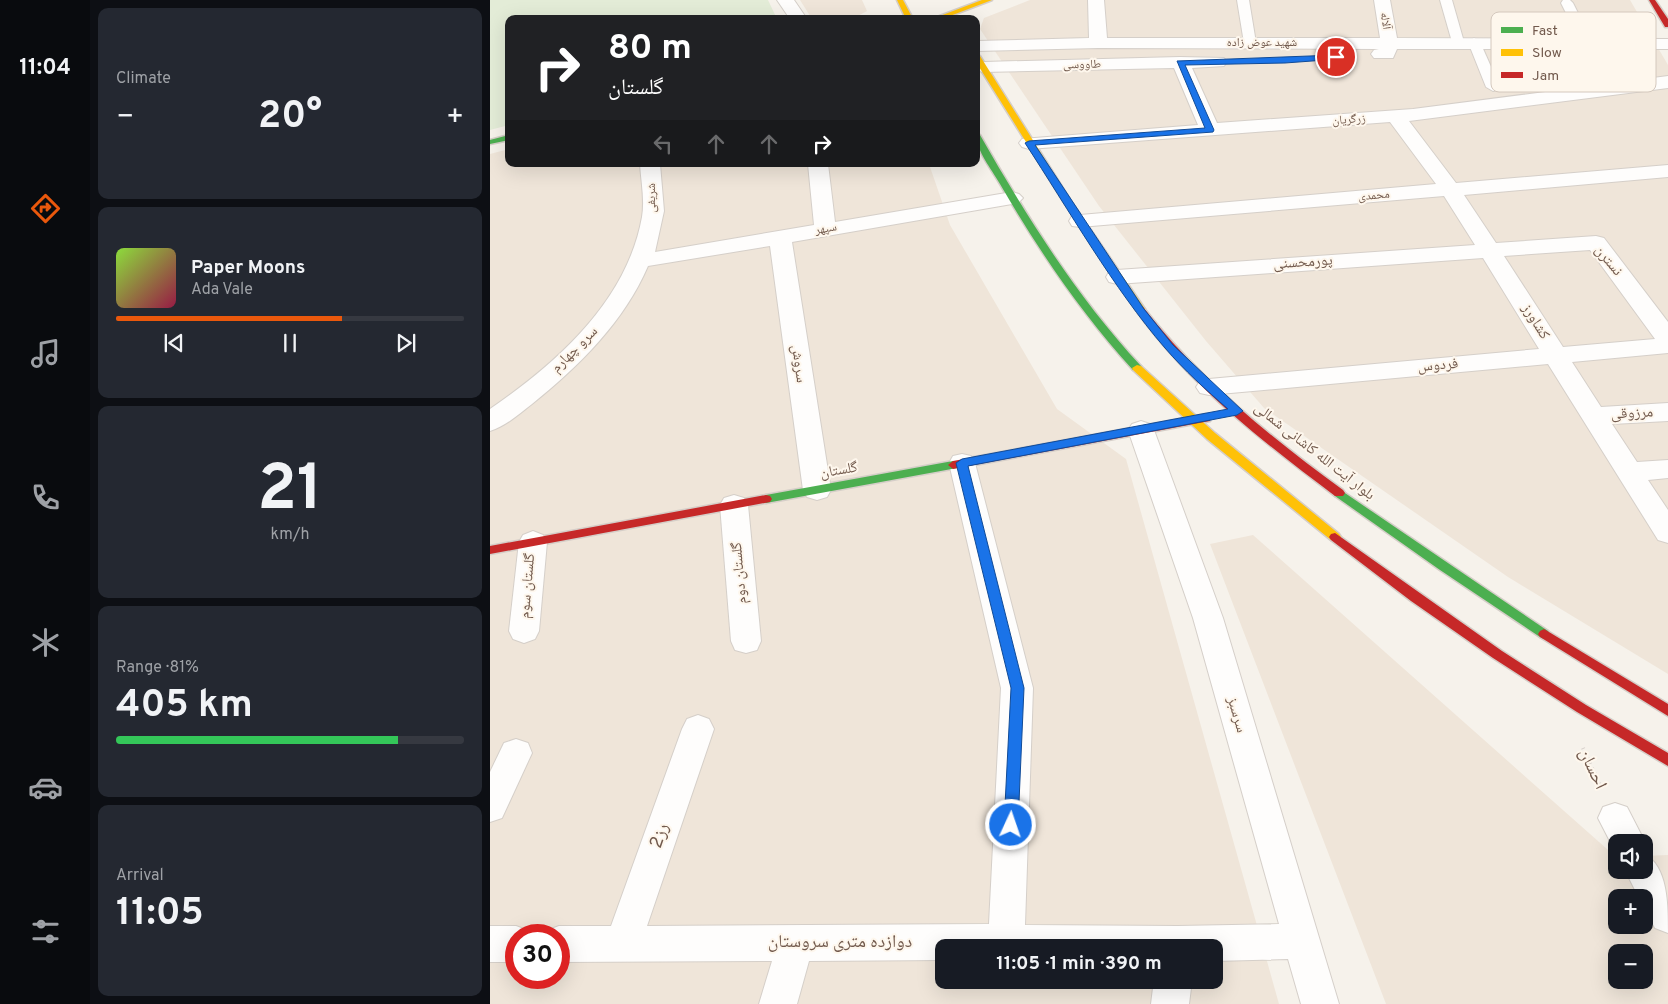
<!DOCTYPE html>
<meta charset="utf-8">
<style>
:root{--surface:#171b24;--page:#242831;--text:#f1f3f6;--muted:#9ea1a6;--line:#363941;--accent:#ea580c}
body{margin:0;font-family:Overpass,"Noto Naskh Arabic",sans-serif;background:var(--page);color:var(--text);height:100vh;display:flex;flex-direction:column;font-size:19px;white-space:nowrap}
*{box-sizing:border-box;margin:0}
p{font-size:16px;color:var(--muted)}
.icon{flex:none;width:28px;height:28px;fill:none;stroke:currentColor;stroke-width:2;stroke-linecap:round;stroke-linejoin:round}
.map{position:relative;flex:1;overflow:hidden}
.sheet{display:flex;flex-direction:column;gap:8px;padding:8px;background:#0d0f14;width:400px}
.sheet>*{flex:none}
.banner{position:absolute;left:15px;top:15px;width:475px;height:152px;border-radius:10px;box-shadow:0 5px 20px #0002;background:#202124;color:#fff;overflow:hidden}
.controls{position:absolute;left:1118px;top:834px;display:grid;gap:10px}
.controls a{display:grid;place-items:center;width:45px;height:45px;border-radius:10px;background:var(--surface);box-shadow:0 5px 20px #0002;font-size:25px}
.speed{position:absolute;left:15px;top:924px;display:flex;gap:10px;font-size:25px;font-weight:700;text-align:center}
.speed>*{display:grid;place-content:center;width:65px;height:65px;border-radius:50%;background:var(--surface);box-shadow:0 5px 20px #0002;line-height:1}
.speed .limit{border:8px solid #d22;background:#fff;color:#111}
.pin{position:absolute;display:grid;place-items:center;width:42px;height:42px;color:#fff;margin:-21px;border:2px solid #fff;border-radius:50%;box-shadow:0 1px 5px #0007}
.me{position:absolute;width:55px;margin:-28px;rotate:3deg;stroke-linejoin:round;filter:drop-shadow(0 0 4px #0008)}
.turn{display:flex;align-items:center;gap:18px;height:105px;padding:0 20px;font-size:22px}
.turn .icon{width:65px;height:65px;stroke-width:2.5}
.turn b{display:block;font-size:35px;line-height:42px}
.lanes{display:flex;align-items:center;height:48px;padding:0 20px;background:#0003;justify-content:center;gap:25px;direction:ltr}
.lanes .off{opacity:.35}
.big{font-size:38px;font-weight:700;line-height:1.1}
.sheet .card{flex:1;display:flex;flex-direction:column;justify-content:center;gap:8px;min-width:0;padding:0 18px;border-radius:10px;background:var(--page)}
.sheet .dial{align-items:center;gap:0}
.dial b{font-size:65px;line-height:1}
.song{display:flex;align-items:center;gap:15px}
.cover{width:60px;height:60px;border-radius:8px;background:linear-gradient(135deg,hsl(90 70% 55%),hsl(340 70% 35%))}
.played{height:5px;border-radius:2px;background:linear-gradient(90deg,var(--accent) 65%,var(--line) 65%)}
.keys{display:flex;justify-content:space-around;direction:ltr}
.heat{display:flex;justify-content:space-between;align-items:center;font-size:28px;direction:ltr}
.charge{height:8px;border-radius:4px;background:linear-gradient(90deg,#34c759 81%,var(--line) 0)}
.trip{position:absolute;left:445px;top:939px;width:288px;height:50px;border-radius:10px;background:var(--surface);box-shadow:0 5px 20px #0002;font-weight:700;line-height:50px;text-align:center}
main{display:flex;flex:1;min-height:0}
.tab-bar{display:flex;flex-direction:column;width:90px;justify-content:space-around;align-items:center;background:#090b0e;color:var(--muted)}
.tab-bar .icon{width:35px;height:35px}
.tab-bar .selected{color:var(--accent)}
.tab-bar b{font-size:22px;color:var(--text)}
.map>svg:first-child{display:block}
.residential{fill:#efe5d9;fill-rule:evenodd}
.green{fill:#e3ecd7}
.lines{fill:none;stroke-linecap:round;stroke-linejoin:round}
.lane-casing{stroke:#d5cfc9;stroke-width:2}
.street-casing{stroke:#d5cfc9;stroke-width:2}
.fast-casing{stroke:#d5cec8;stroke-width:3}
.slow-casing{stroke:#d5cec8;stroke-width:3}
.jam-casing{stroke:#d5cec8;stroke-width:3}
.path{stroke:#d7d0cb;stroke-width:4;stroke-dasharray:1 4.5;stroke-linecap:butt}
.lane{fill:#fefdfc;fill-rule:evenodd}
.street{fill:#fefdfc;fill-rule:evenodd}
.fast{fill:#4caf50;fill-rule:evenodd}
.slow{fill:#ffc107;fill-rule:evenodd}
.jam{fill:#c62828;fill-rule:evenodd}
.route{fill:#1a73e8;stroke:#114b97}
.labels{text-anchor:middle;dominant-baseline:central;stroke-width:4;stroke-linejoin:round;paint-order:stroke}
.far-street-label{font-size:12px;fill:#725a4d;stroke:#fef7ed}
.street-label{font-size:15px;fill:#725a4d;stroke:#fef7ed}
.near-street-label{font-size:18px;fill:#725a4d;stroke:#fef7ed}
.key{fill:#fef7ed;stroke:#d4c8bd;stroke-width:1}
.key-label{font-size:14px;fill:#725a4d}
</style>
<main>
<nav class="tab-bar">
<b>11:04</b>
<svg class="icon selected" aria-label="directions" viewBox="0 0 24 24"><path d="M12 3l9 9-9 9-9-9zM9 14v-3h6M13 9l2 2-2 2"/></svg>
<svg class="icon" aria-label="music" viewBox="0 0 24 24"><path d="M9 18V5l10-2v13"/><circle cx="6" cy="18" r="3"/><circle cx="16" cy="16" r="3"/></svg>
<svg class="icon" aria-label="phone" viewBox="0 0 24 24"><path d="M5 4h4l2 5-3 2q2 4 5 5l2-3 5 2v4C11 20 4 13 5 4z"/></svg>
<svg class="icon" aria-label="climate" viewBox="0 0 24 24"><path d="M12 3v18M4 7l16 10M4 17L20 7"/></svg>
<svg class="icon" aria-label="car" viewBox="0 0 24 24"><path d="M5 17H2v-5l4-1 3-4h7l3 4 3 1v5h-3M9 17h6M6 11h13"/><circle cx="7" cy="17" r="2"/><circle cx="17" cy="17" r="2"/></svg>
<svg class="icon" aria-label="filters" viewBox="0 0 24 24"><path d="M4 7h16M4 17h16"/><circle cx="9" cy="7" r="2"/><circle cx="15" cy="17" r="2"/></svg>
</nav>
<section class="sheet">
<div class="card"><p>Climate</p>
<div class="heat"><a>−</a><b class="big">20°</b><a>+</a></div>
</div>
<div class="card">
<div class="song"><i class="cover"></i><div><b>Paper Moons</b><p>Ada Vale</p></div></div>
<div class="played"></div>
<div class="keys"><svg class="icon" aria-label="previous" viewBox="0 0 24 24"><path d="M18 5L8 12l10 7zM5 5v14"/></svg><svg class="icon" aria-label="pause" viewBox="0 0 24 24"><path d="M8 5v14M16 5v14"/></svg><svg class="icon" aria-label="next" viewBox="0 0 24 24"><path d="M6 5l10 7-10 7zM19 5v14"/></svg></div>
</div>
<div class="card dial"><b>21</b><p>km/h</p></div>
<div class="card"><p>Range · 81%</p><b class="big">405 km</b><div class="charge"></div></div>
<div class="card"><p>Arrival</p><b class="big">11:05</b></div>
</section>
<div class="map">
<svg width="1178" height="1004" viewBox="0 0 1178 1004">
<rect width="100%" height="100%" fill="#f6f2eb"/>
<!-- residential -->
<g class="residential">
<path d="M310,0H372L377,11L362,19H322Z"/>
<path d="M540,0H1140L1178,65V674L1018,577L774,408L716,341L609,206L490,29L494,18Z"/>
<path d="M19,149V164H439L460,225L567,409L636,459L789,1004H0V154ZM26,935H69V978H26ZM454,948H724V980H454Z"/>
<path d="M763,535L1126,857V870H1154V856L1178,855V1004H896L720,544ZM1126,898H1154V925H1126ZM1126,952H1154V980H1126Z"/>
</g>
<!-- green -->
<path class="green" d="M0,0H278L287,19H19V125L0,130Z"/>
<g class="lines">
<!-- lane casing -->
<g class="lane-casing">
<g id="lane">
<path d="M747,0H759L766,43L765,46L760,47L754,43Z"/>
<path d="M950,0H962L974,42L973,45H963L962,42Z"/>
<path d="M1073,0H1080L1083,3L1103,43L1102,46L1097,47L1091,43L1071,3Z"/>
<path d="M984,38L990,42L1010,87L1008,90L1003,91L996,87L978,42Z"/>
</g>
</g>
<!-- street casing -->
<g class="street-casing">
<g id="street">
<path d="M287,0H304L317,19H300Z"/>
<path d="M598,0H614L617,38H890L884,0H900L907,38L1178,39V49H907L903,58H884L881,54L884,50L889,49L608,48L486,51V41L599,38Z"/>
<path d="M690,57L734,58L737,62L734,66L702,68L727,123L923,109L1178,76V88L919,121L966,183L1178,165V177L974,195L1006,243L1106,236L1114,238L1178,322V353L1082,362L1111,407L1178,403V421L1122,424L1147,462L1178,460V478L1158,480L1178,510V543L1168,540L1058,364L719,395L710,393L706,387L710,381L719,379L1049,349L993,258L627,284L619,282L616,277L619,272L627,270L985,245L954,196L590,227L582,226L579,221L582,216L590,215L946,184L900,122L539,149L532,147L529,143L532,139L708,125L684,68L493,72L486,70L487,63L493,62ZM1100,250L1165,339L1073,347L1014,256Z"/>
<path d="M150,164H170L174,211L165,252L324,225L318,164H338L345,222L522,192L529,194L533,198L529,202L522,204L302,242L341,490L337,497L327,500L317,497L313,490L280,246L158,266C134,322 89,366 42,404C29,414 16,426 0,431V409C67,363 137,301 152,217C155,200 151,181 150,164Z"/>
<path d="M651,421L660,424L664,430L733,618L849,1004H811L798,959L724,961V948H454V960L319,961L307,1004H269L282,961L69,962V935H54L56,931L69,926H121L192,729L197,719L208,715L219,719L224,729L157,926L499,924L511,688L459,463L463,456L472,454L481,456L485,463L543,688L535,925L688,926L789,924L703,618L638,430L642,424Z"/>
<path d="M244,495L254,498L258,505L271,641L267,650L256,653L245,650L241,641L230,505L234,498Z"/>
<path d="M43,531L53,535L57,542L49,631L45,639L34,643L23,639L19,631L29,542L33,535Z"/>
<path d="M26,739L38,743L42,753L12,818L0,822V772L14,743Z"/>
<path d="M1125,803L1137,807L1155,842L1154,845V842H1126V853L1108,818L1113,807Z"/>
<path d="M1154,854C1178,866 1178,905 1178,933L1165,928L1154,907V898H1149L1135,870H1154Z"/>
<path d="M0,926H26L39,931L41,935H26V962H0Z"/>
<path d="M664,980H702L699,1004H661Z"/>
</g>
</g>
<!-- fast casing -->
<g class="fast-casing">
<g id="fast">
<path d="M486,133L490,135C537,217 586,296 651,366L652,368L651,370H643C591,313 549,251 510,184C501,168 486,151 486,133Z"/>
<path d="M19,135V140L0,144V140Z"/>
<path d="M463,461L467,462L468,465L467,468L276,503L270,499L276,495Z"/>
<path d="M849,489L1058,631L1060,634L1058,637L1054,639L1050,637L950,570L845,496L843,493Z"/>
</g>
</g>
<!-- slow casing -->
<g class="slow-casing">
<g id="slow">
<path d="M407,0H413L423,19H416Z"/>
<path d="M492,0H502L452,19H442Z"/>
<path d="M486,54L490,56L581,201L655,309L653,311H647L573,201L486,62Z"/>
<path d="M647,365L651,366L725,433L849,534L851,537L849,540H841L717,439L643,370L642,368Z"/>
</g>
</g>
<!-- jam casing -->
<g class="jam-casing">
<g id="jam">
<path d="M1159,0H1165L1178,19V27H1175Z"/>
<path d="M650,306L653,307C710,380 779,436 853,490L855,493L853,496H845C772,441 698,384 645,309Z"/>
<path d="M716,414L721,418L720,421L463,469L458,465L463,461Z"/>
<path d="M276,495L280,496L282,499L280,502L0,554V546Z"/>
<path d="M845,533L1012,651L1096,705L1178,753V766L1087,712L1003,658L921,601L841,540L839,537L841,534Z"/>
<path d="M1054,629L1178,704V716L1050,637L1048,634L1050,631Z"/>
</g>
</g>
<!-- path -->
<path class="path" d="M1093,748L1111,788"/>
<!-- lane -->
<use href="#lane" class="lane"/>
<!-- street -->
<use href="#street" class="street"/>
<!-- fast -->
<use href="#fast" class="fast"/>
<!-- slow -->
<use href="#slow" class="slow"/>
<!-- jam -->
<use href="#jam" class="jam"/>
</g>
<!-- route -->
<path class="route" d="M846,55L850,57L849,59L795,63L695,65L724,130L723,132L545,145L654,309L683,345L753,411L747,415L478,466L534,688L528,825L526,829L521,831L516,829L514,825L521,688L466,463L472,459L738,409C716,390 694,370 675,348C623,288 579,210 535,143L539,141L715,128L687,61Z"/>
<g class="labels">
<!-- far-street labels -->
<g class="far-street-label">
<text transform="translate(895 21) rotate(82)">آلاله</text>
<text x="772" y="43">شهید عوض زاده</text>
<text transform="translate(592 65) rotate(-1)">طاووسی</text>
<text transform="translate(859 120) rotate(-4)">زرگریان</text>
<text transform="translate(884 196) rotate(-5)">محمدی</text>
<text transform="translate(162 198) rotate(-91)">شریفی</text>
<text transform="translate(336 229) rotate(-10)">سپهر</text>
</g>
<!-- street labels -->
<g class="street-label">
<text transform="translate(1118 261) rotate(51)">نسترن</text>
<text transform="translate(813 263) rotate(-4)">پورمحسنی</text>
<text transform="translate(1045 322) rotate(58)">کشاورز</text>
<text transform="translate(85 350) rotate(-45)">سرو چهارم</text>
<text transform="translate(308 364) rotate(82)">سروش</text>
<text transform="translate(948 366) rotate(-5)">فردوس</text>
<text transform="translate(1142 414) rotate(-3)">مرزوقی</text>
<text transform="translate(824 452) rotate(38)">بلوار آیت الله کاشانی شمالی</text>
<text transform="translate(349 471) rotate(-10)">گلستان</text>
<text transform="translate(250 573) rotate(-95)">گلستان دوم</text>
<text transform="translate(38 586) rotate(-85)">گلستان سوم</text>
<text transform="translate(746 715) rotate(74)">سرسبز</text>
</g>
<!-- near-street labels -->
<g class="near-street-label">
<text transform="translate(1102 769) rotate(65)">احسان</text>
<text transform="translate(170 836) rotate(-71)">رز2</text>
<text x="350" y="942">دوازده متری سروستان</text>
</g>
</g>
<!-- legend -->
<rect x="1001" y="12" width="165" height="80" rx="8" class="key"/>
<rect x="1011" y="27" width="22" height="6" fill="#4caf50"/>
<rect x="1011" y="49" width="22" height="7" fill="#ffc107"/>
<rect x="1011" y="72" width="22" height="6" fill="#c62828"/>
<g class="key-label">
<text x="1042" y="35">Fast</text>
<text x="1042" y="57">Slow</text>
<text x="1042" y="80">Jam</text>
</g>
</svg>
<div class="controls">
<a><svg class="icon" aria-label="sound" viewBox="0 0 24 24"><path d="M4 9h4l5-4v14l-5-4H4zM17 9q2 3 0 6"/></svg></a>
<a>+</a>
<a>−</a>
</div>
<div class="speed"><div class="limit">30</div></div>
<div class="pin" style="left:846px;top:57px;background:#d93025"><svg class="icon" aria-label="arrive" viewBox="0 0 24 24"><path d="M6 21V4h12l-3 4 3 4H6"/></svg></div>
<svg class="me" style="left:521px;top:825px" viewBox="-20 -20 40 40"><circle r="17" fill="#1a73e8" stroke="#fff" stroke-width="3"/><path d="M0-11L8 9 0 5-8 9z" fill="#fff"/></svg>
<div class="trip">11:05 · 1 min · 390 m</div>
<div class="banner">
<div class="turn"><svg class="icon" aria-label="right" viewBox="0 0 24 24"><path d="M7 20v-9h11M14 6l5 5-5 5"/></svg><div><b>80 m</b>گلستان</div></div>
<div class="lanes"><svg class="icon off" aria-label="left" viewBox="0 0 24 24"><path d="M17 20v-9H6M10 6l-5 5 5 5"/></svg><svg class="icon off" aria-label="ahead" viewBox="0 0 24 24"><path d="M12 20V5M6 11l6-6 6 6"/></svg><svg class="icon off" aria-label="ahead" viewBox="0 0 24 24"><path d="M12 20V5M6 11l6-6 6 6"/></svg><svg class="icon" aria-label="right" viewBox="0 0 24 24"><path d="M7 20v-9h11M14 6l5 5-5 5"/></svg></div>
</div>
</div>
</main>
